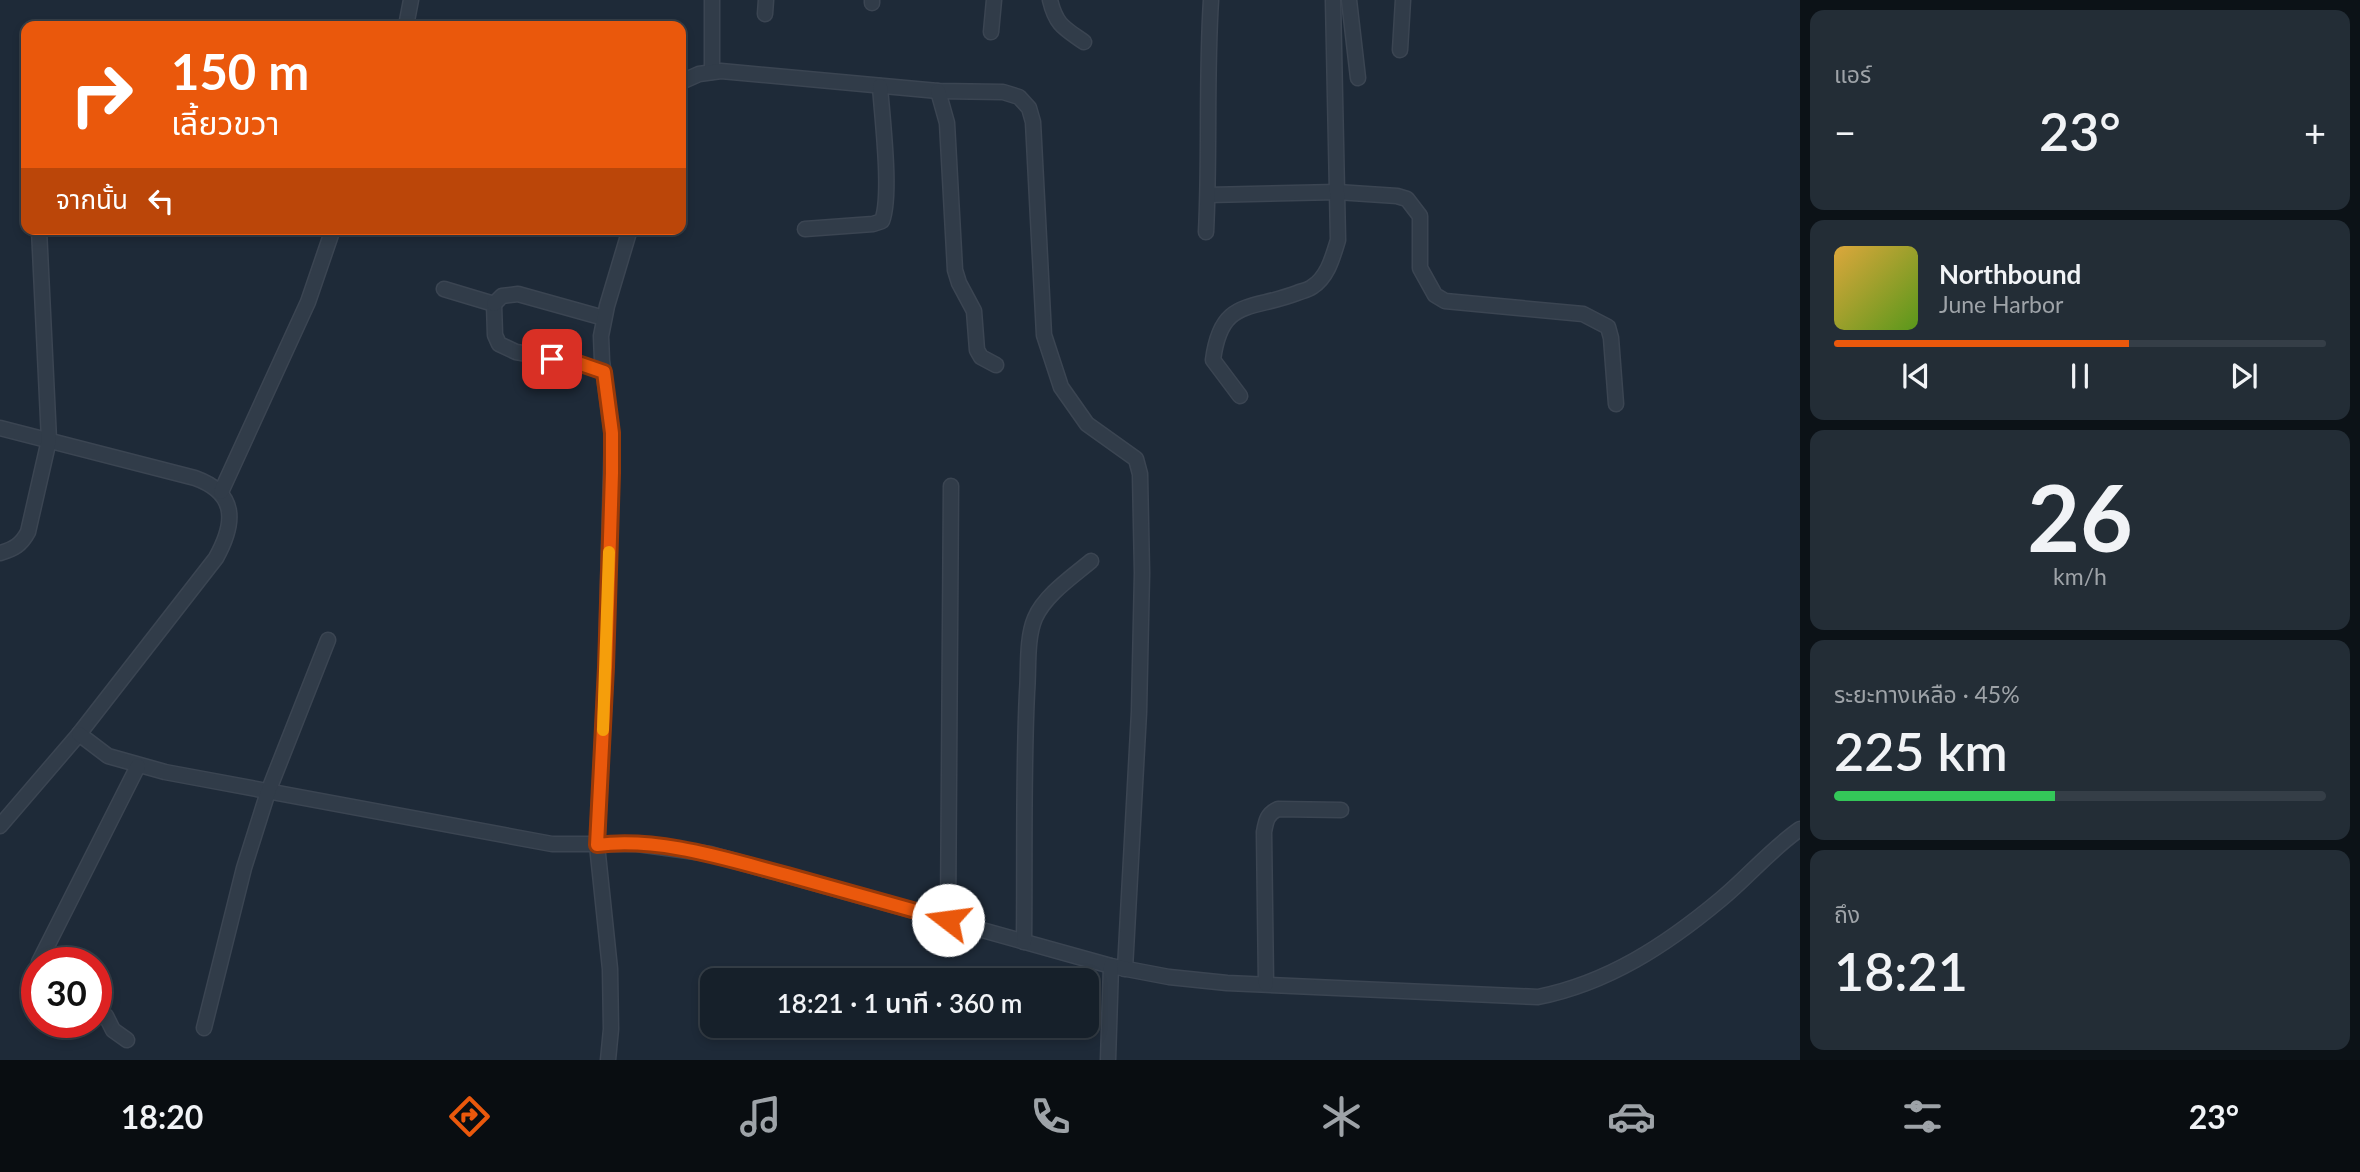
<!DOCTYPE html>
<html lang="th">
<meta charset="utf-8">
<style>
:root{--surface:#16202a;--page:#232d36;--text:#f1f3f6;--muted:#9ea3a8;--line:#353e47;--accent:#ea580c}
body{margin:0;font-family:Lato,"Noto Sans Thai",sans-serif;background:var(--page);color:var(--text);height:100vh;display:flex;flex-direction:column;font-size:26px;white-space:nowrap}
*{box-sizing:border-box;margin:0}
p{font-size:23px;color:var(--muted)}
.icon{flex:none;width:38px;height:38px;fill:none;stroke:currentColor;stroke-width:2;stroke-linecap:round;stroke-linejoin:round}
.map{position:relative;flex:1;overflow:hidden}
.panel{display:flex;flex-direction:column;gap:10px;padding:10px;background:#0c1217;width:560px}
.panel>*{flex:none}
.hud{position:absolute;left:21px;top:21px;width:665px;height:214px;border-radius:14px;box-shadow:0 4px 10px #0003,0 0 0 2px var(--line);background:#ea580c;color:#fff;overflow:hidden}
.speed{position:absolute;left:21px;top:947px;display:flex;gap:14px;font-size:35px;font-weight:700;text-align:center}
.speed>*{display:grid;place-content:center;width:91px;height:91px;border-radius:50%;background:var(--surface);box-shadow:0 4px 10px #0003,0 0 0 2px var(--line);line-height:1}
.speed .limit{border:10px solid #d22;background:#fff;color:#111}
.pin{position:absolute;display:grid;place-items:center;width:60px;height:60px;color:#fff;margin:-30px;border-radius:14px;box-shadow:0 4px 10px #0006}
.me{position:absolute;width:77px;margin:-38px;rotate:285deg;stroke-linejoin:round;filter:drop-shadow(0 0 5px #0008)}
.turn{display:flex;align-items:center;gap:24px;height:147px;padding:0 35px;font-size:32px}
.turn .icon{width:91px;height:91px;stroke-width:2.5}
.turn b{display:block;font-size:49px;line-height:60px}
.then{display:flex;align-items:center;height:66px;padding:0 35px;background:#0003;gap:14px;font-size:26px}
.big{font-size:52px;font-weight:600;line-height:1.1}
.panel .card{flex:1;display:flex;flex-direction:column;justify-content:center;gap:10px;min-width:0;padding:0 24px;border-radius:14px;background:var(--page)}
.panel .dial{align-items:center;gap:0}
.dial b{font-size:91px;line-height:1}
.song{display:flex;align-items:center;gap:21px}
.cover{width:84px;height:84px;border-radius:10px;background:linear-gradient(135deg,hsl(40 70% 55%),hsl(90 70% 35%))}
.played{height:7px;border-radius:4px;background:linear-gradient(90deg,var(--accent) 60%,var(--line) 60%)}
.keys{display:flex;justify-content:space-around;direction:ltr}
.heat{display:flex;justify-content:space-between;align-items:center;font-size:38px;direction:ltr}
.charge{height:10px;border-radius:5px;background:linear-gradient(90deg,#34c759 45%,var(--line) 0)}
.trip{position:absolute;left:700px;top:968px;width:399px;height:70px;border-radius:14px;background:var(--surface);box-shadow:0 4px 10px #0003,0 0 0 2px var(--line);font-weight:600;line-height:70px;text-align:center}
.menu{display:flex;height:112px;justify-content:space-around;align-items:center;background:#090d11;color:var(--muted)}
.menu .icon{width:49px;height:49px}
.menu .selected{color:var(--accent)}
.menu b{font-size:32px;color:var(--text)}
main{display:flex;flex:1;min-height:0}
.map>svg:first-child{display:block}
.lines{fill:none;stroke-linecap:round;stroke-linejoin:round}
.minor-casing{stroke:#3b4552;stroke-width:17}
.minor{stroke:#313c49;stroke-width:14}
.route-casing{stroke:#983908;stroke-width:18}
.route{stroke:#ea580c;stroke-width:12}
.slow{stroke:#f59e0b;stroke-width:12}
</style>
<main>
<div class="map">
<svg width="1800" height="1060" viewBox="0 0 1800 1060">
<rect width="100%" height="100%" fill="#1e2a38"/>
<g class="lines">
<!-- minor casing -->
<g class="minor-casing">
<g id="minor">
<path d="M712,0V72"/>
<path d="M872,0V3"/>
<path d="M1050,0C1056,25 1064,28 1084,42"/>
<path d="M1349,0L1358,78"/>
<path d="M765,14L766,0"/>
<path d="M406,26L411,0"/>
<path d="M991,32L994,0"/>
<path d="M1400,50L1403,0"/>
<path d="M681,82L699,74L721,71L938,91L1003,92L1019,97L1029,108L1033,122L1044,335L1061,387L1087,424L1136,459L1140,474L1142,573L1139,712L1125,969"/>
<path d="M938,91L947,123L955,270L959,283L974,311L977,350L981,357L996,365"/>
<path d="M1208,195L1337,192L1397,196L1407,199L1420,216V268L1435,295L1445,301L1583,314L1608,327L1611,338L1616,404"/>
<path d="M805,229L873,224L882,221C892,195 882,117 880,86"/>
<path d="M1206,232C1210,155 1206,77 1211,0"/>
<path d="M444,289L494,304L495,335L499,344L516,352L575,362L604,372"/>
<path d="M494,304L502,296L518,294L604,318"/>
<path d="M1240,396L1213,360C1221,298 1250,311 1297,293C1302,291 1308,290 1312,287C1328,277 1333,256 1338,240L1333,0"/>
<path d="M0,428L195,478C237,493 236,522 216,558L79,734L0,826"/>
<path d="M221,492L308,302L333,229"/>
<path d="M0,553C14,549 21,545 28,532L49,440L39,229"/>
<path d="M79,734L108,756L165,772L552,844H637L710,854L1111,966L1169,977L1227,983L1538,997C1608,983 1666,945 1720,900C1748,877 1771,849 1800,829"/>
<path d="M948,920L951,486"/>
<path d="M1024,942C1025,859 1023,775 1027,692C1029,669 1026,639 1035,618C1045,595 1072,577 1091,561"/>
<path d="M39,962L138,766"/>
<path d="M1266,984L1264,832C1266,821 1267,814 1278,809L1341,810"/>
<path d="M96,1010L106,1016L113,1030L127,1040"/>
<path d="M204,1028L244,868L268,792L328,640"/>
<path d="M608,1060L611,1029L610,969L597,845L606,667L612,433L602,361L601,336L607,306L630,229"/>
<path d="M1108,1060L1111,966"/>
</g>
</g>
<!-- minor -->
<use href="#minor" class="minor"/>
</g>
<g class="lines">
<!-- route casing -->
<g class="route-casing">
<path id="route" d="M552,359L575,362L604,372L612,433V473L606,667L597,845C660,837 726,859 787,875C841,890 894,905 948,920"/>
</g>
<!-- route -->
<use href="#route" class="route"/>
<!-- slow -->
<path class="slow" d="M603,730L609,552"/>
</g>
</svg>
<div class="speed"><div class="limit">30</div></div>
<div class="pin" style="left:552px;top:359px;background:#d93025"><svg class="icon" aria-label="arrive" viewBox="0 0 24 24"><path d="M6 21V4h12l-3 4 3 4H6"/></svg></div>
<svg class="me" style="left:948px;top:920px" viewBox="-20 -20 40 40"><circle r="19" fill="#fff"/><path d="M0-13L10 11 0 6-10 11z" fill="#ea580c"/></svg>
<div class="trip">18:21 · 1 นาที · 360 m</div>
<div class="hud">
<div class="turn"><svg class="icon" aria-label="right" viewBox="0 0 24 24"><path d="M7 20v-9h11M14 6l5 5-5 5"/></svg><div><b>150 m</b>เลี้ยวขวา</div></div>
<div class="then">จากนั้น<svg class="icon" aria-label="left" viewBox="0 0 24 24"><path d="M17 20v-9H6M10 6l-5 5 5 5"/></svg></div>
</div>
</div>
<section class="panel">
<div class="card"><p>แอร์</p>
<div class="heat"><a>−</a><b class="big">23°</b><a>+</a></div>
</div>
<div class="card">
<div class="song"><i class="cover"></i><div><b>Northbound</b><p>June Harbor</p></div></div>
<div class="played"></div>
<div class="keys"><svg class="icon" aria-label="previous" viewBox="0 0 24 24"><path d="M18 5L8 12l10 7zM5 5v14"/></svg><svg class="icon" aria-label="pause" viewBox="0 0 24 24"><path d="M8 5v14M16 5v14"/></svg><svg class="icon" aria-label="next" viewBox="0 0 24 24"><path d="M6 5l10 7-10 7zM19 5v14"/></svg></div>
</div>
<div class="card dial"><b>26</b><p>km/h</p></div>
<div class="card"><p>ระยะทางเหลือ · 45%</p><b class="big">225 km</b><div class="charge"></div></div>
<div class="card"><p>ถึง</p><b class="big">18:21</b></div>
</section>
</main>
<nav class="menu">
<b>18:20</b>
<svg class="icon selected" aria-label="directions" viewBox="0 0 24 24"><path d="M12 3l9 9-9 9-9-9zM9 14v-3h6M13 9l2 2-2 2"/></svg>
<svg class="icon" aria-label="music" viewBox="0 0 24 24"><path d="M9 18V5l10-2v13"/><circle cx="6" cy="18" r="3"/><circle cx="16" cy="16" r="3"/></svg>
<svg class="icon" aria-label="phone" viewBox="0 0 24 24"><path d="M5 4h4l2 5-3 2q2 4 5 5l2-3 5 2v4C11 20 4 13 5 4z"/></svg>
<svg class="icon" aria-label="climate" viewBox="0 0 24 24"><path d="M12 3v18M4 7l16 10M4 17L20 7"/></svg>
<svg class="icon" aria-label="car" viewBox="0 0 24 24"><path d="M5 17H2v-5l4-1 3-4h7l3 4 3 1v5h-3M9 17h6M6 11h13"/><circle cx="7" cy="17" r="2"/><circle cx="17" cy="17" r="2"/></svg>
<svg class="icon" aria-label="filters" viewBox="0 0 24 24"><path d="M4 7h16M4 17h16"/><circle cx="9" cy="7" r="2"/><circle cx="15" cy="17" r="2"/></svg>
<b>23°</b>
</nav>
